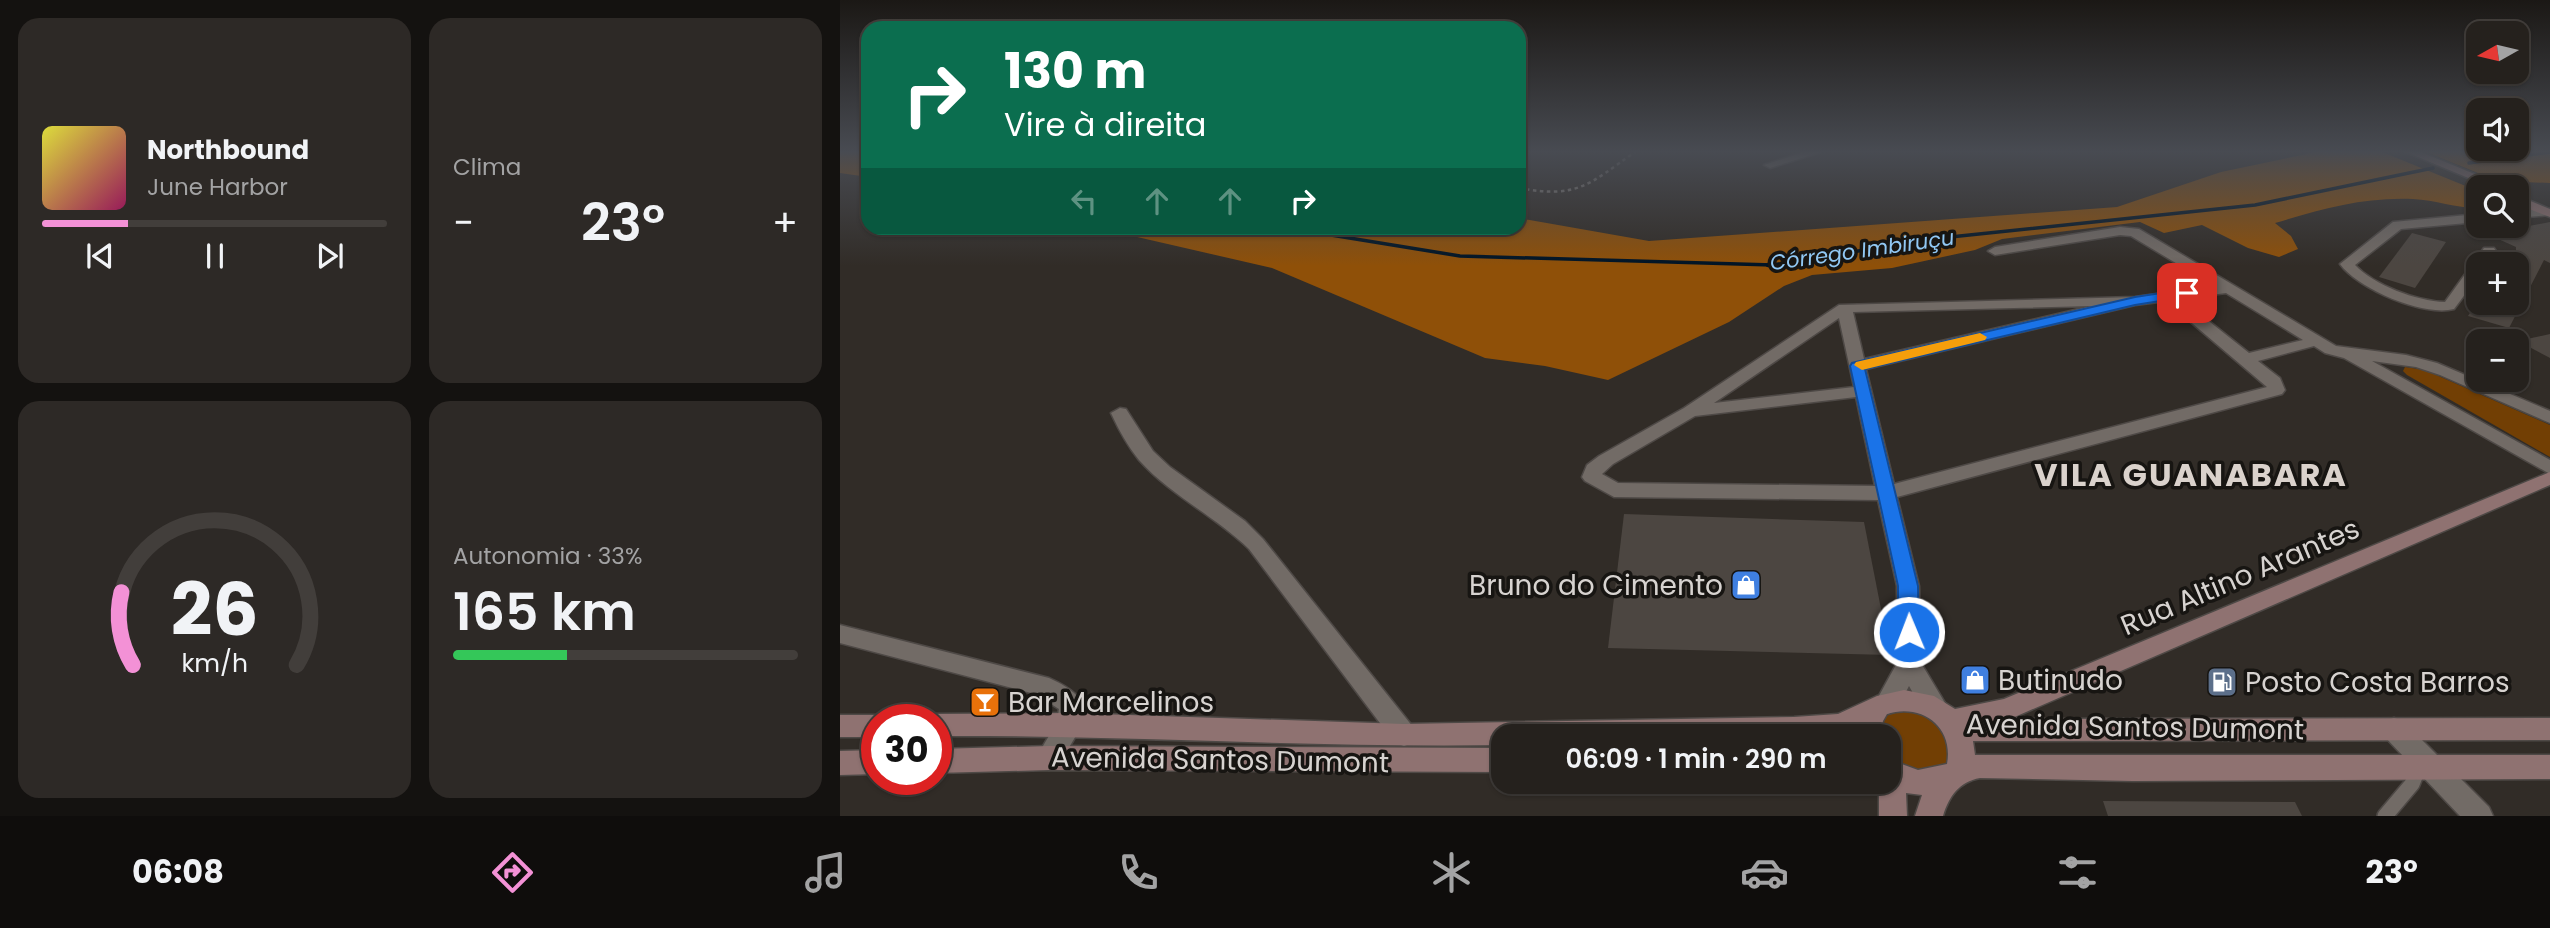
<!DOCTYPE html>
<html lang="pt">
<meta charset="utf-8">
<style>
:root{--surface:#25211d;--page:#2d2926;--text:#f1f3f6;--muted:#a3a3a4;--line:#423e3b;--accent:#f391d6}
body{margin:0;font-family:Poppins,sans-serif;background:var(--page);color:var(--text);height:100vh;display:flex;flex-direction:column;font-size:26px;white-space:nowrap}
*{box-sizing:border-box;margin:0}
p{font-size:23px;color:var(--muted)}
.icon{flex:none;width:38px;height:38px;fill:none;stroke:currentColor;stroke-width:2;stroke-linecap:round;stroke-linejoin:round}
.map{position:relative;flex:1;overflow:hidden}
.details{display:flex;flex-direction:column;gap:18px;padding:18px;background:#141210;width:840px}
.details>*{flex:none}
.top-card{position:absolute;left:21px;top:21px;width:665px;height:214px;border-radius:21px;box-shadow:0 2px 5px #0004,0 0 0 2px var(--line);background:#0b6e4f;color:#fff;overflow:hidden}
.needle{width:46px;rotate:262deg}
.controls{position:absolute;left:1626px;top:21px;display:grid;gap:14px}
.controls a{display:grid;place-items:center;width:63px;height:63px;border-radius:14px;background:var(--surface);box-shadow:0 2px 5px #0004,0 0 0 2px var(--line);font-size:35px}
.speed{position:absolute;left:21px;top:704px;display:flex;gap:14px;font-size:35px;font-weight:700;text-align:center}
.speed>*{display:grid;place-content:center;width:91px;height:91px;border-radius:50%;background:var(--surface);box-shadow:0 2px 5px #0004,0 0 0 2px var(--line);line-height:1}
.speed .limit{border:10px solid #d22;background:#fff;color:#111}
.pin{position:absolute;display:grid;place-items:center;width:60px;height:60px;color:#fff;margin:-30px;border-radius:14px;box-shadow:0 4px 10px #0006}
.me{position:absolute;width:77px;margin:-38px;rotate:359deg;stroke-linejoin:round;filter:drop-shadow(0 0 5px #0008)}
.turn{display:flex;align-items:center;gap:24px;height:147px;padding:0 28px;font-size:32px}
.turn .icon{width:91px;height:91px;stroke-width:2.5}
.turn b{display:block;font-size:49px;line-height:60px}
.lanes{display:flex;align-items:center;height:66px;padding:0 28px;background:#0003;justify-content:center;gap:35px;direction:ltr}
.lanes .off{opacity:.35}
.big{font-size:52px;font-weight:600;line-height:1.1}
.details .card{flex:1;display:flex;flex-direction:column;justify-content:center;gap:10px;min-width:0;padding:0 24px;border-radius:21px;background:var(--page)}
.details .dial{align-items:center;gap:0}
.dial svg{height:182px;overflow:visible;fill:none;stroke:var(--line);stroke-width:7;stroke-linecap:round;text-anchor:middle}
.dial text{fill:var(--text);stroke:none}
.song{display:flex;align-items:center;gap:21px}
.cover{width:84px;height:84px;border-radius:10px;background:linear-gradient(135deg,hsl(60 70% 55%),hsl(330 70% 35%))}
.played{height:7px;border-radius:4px;background:linear-gradient(90deg,var(--accent) 25%,var(--line) 25%)}
.keys{display:flex;justify-content:space-around;direction:ltr}
.heat{display:flex;justify-content:space-between;align-items:center;font-size:38px;direction:ltr}
.charge{height:10px;border-radius:5px;background:linear-gradient(90deg,#34c759 33%,var(--line) 0)}
.details .tiles{flex:1;display:grid;gap:18px;grid-template-columns:repeat(2,1fr)}
.trip{position:absolute;left:651px;top:724px;width:410px;height:70px;border-radius:21px;background:var(--surface);box-shadow:0 2px 5px #0004,0 0 0 2px var(--line);font-weight:600;line-height:70px;text-align:center}
.tabs{display:flex;height:112px;justify-content:space-around;align-items:center;background:#0f0d0c;color:var(--muted)}
.tabs .icon{width:49px;height:49px}
.tabs .selected{color:var(--accent)}
.tabs b{font-size:32px;color:var(--text)}
main{display:flex;flex:1;min-height:0}
.map>svg:first-child{display:block}
.green{fill:#723f04}
.forest{fill:#8f5008}
.lines{fill:none;stroke-linecap:round;stroke-linejoin:round}
.stream-far1{stroke:#001425;stroke-width:3.5}
.stream{stroke:#001425;stroke-width:4.5}
.building{fill:#4c4641}
.lane-casing{stroke:#4e4946;stroke-width:18}
.street-casing{stroke:#4e4946;stroke-width:3}
.secondary-casing{stroke:#4e4946;stroke-width:3}
.path{stroke:#85807c;stroke-width:2.5;stroke-dasharray:3.5 3.5;stroke-linecap:butt}
.lane{stroke:#726b66;stroke-width:15}
.street{fill:#726b66;fill-rule:evenodd}
.secondary{fill:#8f7271;fill-rule:evenodd}
.route{fill:#1a73e8;stroke:#114b97;stroke-width:2}
.slow{fill:#f59e0b}
.labels{text-anchor:middle;dominant-baseline:central;stroke-width:7;stroke-linejoin:round;paint-order:stroke}
.far-water-label{font-size:21px;font-style:italic;fill:#91c8f4;stroke:#171512}
.near-street-label{font-size:28px;fill:#d7d3d0;stroke:#171512}
.near-poi-label{font-size:28px;fill:#d7d3d0;stroke:#171512;text-anchor:start}
.district-label{font-size:32px;font-weight:bold;letter-spacing:2px;fill:#dad2cc;stroke:#171512}
</style>
<main>
<section class="details">
<div class="tiles">
<div class="card">
<div class="song"><i class="cover"></i><div><b>Northbound</b><p>June Harbor</p></div></div>
<div class="played"></div>
<div class="keys"><svg class="icon" aria-label="previous" viewBox="0 0 24 24"><path d="M18 5L8 12l10 7zM5 5v14"/></svg><svg class="icon" aria-label="pause" viewBox="0 0 24 24"><path d="M8 5v14M16 5v14"/></svg><svg class="icon" aria-label="next" viewBox="0 0 24 24"><path d="M6 5l10 7-10 7zM19 5v14"/></svg></div>
</div>
<div class="card"><p>Clima</p>
<div class="heat"><a>−</a><b class="big">23°</b><a>+</a></div>
</div>
<div class="card dial"><svg viewBox="0 0 100 80">
<path d="M14 69A42 42 0 1 1 86 69"/>
<path d="M14 69A42 42 0 0 1 9 37" stroke="#f391d6"/>
<text x="50" y="56" font-size="32" font-weight="700">26</text>
<text x="50" y="72" font-size="11">km/h</text>
</svg></div>
<div class="card"><p>Autonomia · 33%</p><b class="big">165 km</b><div class="charge"></div></div>
</div>
</section>
<div class="map">
<svg width="1710" height="816" viewBox="0 0 1710 816">
<rect width="100%" height="100%" fill="#312c27"/>
<!-- green -->
<g class="green">
<path d="M1565,367L1585,370L1710,425V457L1567,375L1563,371Z"/>
<path d="M1051,708L1100,717L1113,762L1090,777L1048,764V737H1034V729Z"/>
</g>
<!-- forest -->
<g class="forest">
<path d="M0,152H28V177L0,173Z"/>
<path d="M1476,152H1542L1638,191V208C1616,208 1595,200 1573,199C1522,197 1483,209 1435,223L1451,236L1458,249L1439,257L1408,248L1362,225L1324,233L1300,222L1162,239L1135,250L1052,268L972,275L944,286L889,322L768,380L705,366L645,358L432,268L258,228H679V218L809,241L1277,207L1381,172Z"/>
<path d="M1586,152H1710V183L1658,181Z"/>
</g>
<g class="lines">
<!-- stream-far1 -->
<g class="stream-far1">
<path d="M1629,163L1710,152"/>
<path d="M448,228L620,256L933,265L1091,239L1415,205L1593,168"/>
</g>
<!-- stream -->
<path class="stream" d="M928,265H934"/>
</g>
<!-- building -->
<g class="building">
<path d="M1710,222V263L1704,260L1669,328L1628,316L1636,303H1676V247L1647,234Z"/>
<path d="M1572,233L1606,242L1575,288L1539,277Z"/>
<path d="M1710,334V358L1678,341Z"/>
<path d="M784,514L1024,522L1050,655L768,648Z"/>
<path d="M1263,801L1455,802L1462,816H1268Z"/>
</g>
<g class="lines">
<!-- lane casing -->
<g class="lane-casing">
<path id="lane" d="M1545,816L1572,784L1578,769"/>
</g>
<!-- street casing -->
<g class="street-casing">
<g id="street">
<path d="M964,152H981L930,168L924,165Z"/>
<path d="M1710,209V215L1676,218V210Z"/>
<path d="M1638,214V222L1561,229L1515,265C1534,285 1576,301 1605,302L1644,248H1654L1656,251L1647,264H1638V277L1614,309C1584,317 1518,289 1500,264L1553,222Z"/>
<path d="M1280,227L1299,229L1496,346L1566,355L1597,363L1710,411V423L1600,375L1576,367L1532,361L1710,460V474L1504,358L1485,353L1474,346L1418,361L1440,378L1445,390L1442,394L1057,497L1079,586L1081,663L1108,708L1104,716L1095,719L1086,716L1069,686L1056,711L1047,714L1038,711L1035,703L1057,663V586L1038,500L774,497L745,481L742,477L747,465L759,456L844,408L999,305L1295,297L1374,286L1291,236L1280,235L1155,255L1148,251L1155,247ZM1386,293L1463,340L1409,353L1341,299ZM1326,301L1427,387L1054,484L1026,369L1295,305ZM1252,306L1024,359L1013,312ZM999,318L1014,387L874,403ZM1016,397L1035,486L778,483L762,474L773,464L855,416Z"/>
<path d="M280,408L286,409L313,451L330,467L405,521L423,539L573,727L577,735L573,743L564,746L555,743L409,549C375,516 330,495 299,460C287,445 279,430 271,413Z"/>
<path d="M0,625L209,678C265,703 242,724 218,766L209,770L200,766L196,758L217,722L219,709L195,694L0,643Z"/>
<path d="M1554,718L1563,721L1649,807L1653,816H1620L1545,737L1541,729L1545,721Z"/>
</g>
</g>
<!-- secondary casing -->
<g class="secondary-casing">
<g id="secondary">
<path d="M1566,152H1581L1666,187H1650Z"/>
<path d="M1676,195L1710,209V217L1676,204Z"/>
<path d="M1710,472V485L1170,719L1710,718V740L1133,741L1135,755H1710V779L1293,781L1140,778C1119,782 1109,796 1103,816H1075L1082,795L1066,793L1067,816H1039V782H1048V759L1078,770L1107,764C1114,727 1082,703 1047,714L1043,721L1040,737H1014L1016,730L995,737H663V745C474,748 285,735 96,736V719H86L96,714L229,713L564,724L954,717L998,714L1037,696L1064,690L1094,696L1115,709L1164,699Z"/>
<path d="M0,715H37L47,719H37V737H0Z"/>
<path d="M209,746L663,748V772L209,770L96,773V749Z"/>
<path d="M37,750V774L0,775V751Z"/>
</g>
</g>
<!-- path -->
<path class="path" d="M679,188C738,199 749,184 795,152"/>
<!-- lane -->
<use href="#lane" class="lane"/>
<!-- street -->
<use href="#street" class="street"/>
<!-- secondary -->
<use href="#secondary" class="secondary"/>
</g>
<!-- sky -->
<linearGradient id="sky" x2="0" y2="1"><stop stop-color="#1b1815"/><stop offset="0.57" stop-color="#484b52"/><stop offset="1" stop-color="#484b52" stop-opacity="0"/></linearGradient>
<rect width="1710" height="266" fill="url(#sky)"/>
<!-- route -->
<path class="route" d="M1347,289L1352,290V296L1295,305L1025,369L1078,586L1079,632L1076,638H1061L1058,632V586L1010,366L1012,363L1295,297Z"/>
<!-- slow -->
<path class="slow" d="M1140,333L1147,337L1145,340L1022,370L1014,365L1016,362Z"/>
<!-- icons -->
<defs>
<g id="shop-square" transform="scale(1.575)"><rect x="-9" y="-9" width="18" height="18" rx="4" fill="#3f7fe0" stroke="#171512"/><path d="M-5-2.5h2.3a2.7 3.5 0 0 1 5.4 0H5L5.5 6h-11ZM-1.5-2.5h3a1.5 2.3 0 0 0-3 0Z" fill="#fff"/></g>
<g id="fuel-square" transform="scale(1.575)"><rect x="-9" y="-9" width="18" height="18" rx="4" fill="#5c6f8a" stroke="#171512"/><path d="M-5.5-6h7V0h2V4h1.3V-2.5L3-4.5l.8-.8L6-3V5H2.5V1h-1V6h-7ZM-4.2-4.7v3.2H.2V-4.7Z" fill="#fff"/></g>
<g id="bar-square" transform="scale(1.575)"><rect x="-9" y="-9" width="18" height="18" rx="4" fill="#e8710a" stroke="#171512"/><path d="M-6-5H6L.8 .8V4.5H3.5V6h-7V4.5H-.8V.8Z" fill="#fff"/></g>
</defs>
<g fill-rule="evenodd">
<use href="#shop-square" x="906" y="585"/>
<use href="#shop-square" x="1135" y="680"/>
<use href="#fuel-square" x="1382" y="682"/>
<use href="#bar-square" x="145" y="702"/>
</g>
<g class="labels">
<!-- far-water labels -->
<g class="far-water-label">
<text transform="translate(1022 250) rotate(-8)">Córrego Imbiruçu</text>
</g>
<!-- near-street labels -->
<g class="near-street-label">
<text transform="translate(1400 577) rotate(-23)">Rua Altino Arantes</text>
<text transform="translate(1295 727) rotate(1)">Avenida Santos Dumont</text>
<text transform="translate(380 760) rotate(1)">Avenida Santos Dumont</text>
</g>
<!-- near-poi labels -->
<g class="near-poi-label">
<text x="883" y="585" text-anchor="end">Bruno do Cimento</text>
<text x="1158" y="680">Butinudo</text>
<text x="1405" y="682">Posto Costa Barros</text>
<text x="168" y="702">Bar Marcelinos</text>
</g>
<!-- district labels -->
<g class="district-label">
<text x="1351" y="474">VILA GUANABARA</text>
</g>
</g>
</svg>
<div class="controls">
<a><svg class="needle" viewBox="-14 -14 28 28"><path d="M0-13l5 13h-10z" fill="#e53935"/><path d="M0 13l5-13h-10z" fill="#a3a3a4"/></svg></a>
<a><svg class="icon" aria-label="sound" viewBox="0 0 24 24"><path d="M4 9h4l5-4v14l-5-4H4zM17 9q2 3 0 6"/></svg></a>
<a><svg class="icon" aria-label="search" viewBox="0 0 24 24"><circle cx="10" cy="10" r="6"/><path d="M15 15l6 6"/></svg></a>
<a>+</a>
<a>−</a>
</div>
<div class="speed"><div class="limit">30</div></div>
<div class="pin" style="left:1347px;top:293px;background:#d93025"><svg class="icon" aria-label="arrive" viewBox="0 0 24 24"><path d="M6 21V4h12l-3 4 3 4H6"/></svg></div>
<svg class="me" style="left:1069px;top:632px" viewBox="-20 -20 40 40"><circle r="17" fill="#1a73e8" stroke="#fff" stroke-width="3"/><path d="M0-11L8 9 0 5-8 9z" fill="#fff"/></svg>
<div class="trip">06:09 · 1 min · 290 m</div>
<div class="top-card">
<div class="turn"><svg class="icon" aria-label="right" viewBox="0 0 24 24"><path d="M7 20v-9h11M14 6l5 5-5 5"/></svg><div><b>130 m</b>Vire à direita</div></div>
<div class="lanes"><svg class="icon off" aria-label="left" viewBox="0 0 24 24"><path d="M17 20v-9H6M10 6l-5 5 5 5"/></svg><svg class="icon off" aria-label="ahead" viewBox="0 0 24 24"><path d="M12 20V5M6 11l6-6 6 6"/></svg><svg class="icon off" aria-label="ahead" viewBox="0 0 24 24"><path d="M12 20V5M6 11l6-6 6 6"/></svg><svg class="icon" aria-label="right" viewBox="0 0 24 24"><path d="M7 20v-9h11M14 6l5 5-5 5"/></svg></div>
</div>
</div>
</main>
<nav class="tabs">
<b>06:08</b>
<svg class="icon selected" aria-label="directions" viewBox="0 0 24 24"><path d="M12 3l9 9-9 9-9-9zM9 14v-3h6M13 9l2 2-2 2"/></svg>
<svg class="icon" aria-label="music" viewBox="0 0 24 24"><path d="M9 18V5l10-2v13"/><circle cx="6" cy="18" r="3"/><circle cx="16" cy="16" r="3"/></svg>
<svg class="icon" aria-label="phone" viewBox="0 0 24 24"><path d="M5 4h4l2 5-3 2q2 4 5 5l2-3 5 2v4C11 20 4 13 5 4z"/></svg>
<svg class="icon" aria-label="climate" viewBox="0 0 24 24"><path d="M12 3v18M4 7l16 10M4 17L20 7"/></svg>
<svg class="icon" aria-label="car" viewBox="0 0 24 24"><path d="M5 17H2v-5l4-1 3-4h7l3 4 3 1v5h-3M9 17h6M6 11h13"/><circle cx="7" cy="17" r="2"/><circle cx="17" cy="17" r="2"/></svg>
<svg class="icon" aria-label="filters" viewBox="0 0 24 24"><path d="M4 7h16M4 17h16"/><circle cx="9" cy="7" r="2"/><circle cx="15" cy="17" r="2"/></svg>
<b>23°</b>
</nav>
